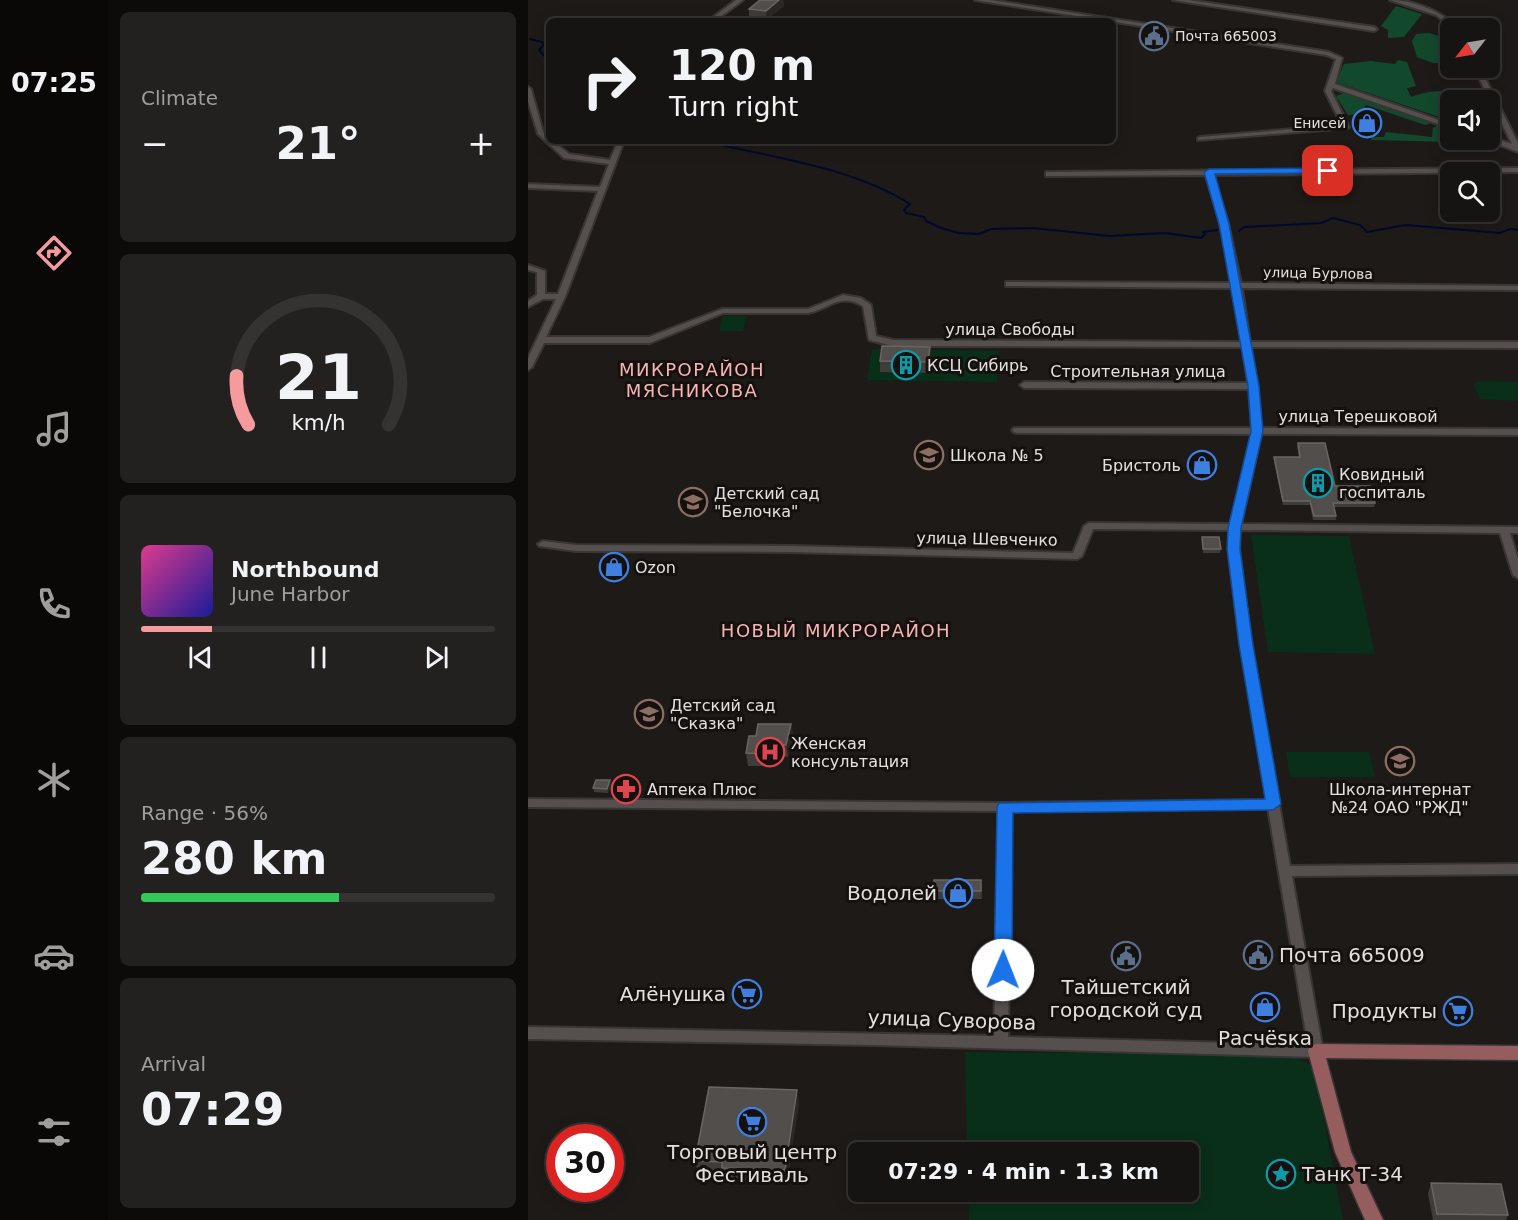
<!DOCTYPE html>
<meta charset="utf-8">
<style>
:root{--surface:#161412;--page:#232120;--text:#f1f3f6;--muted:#9e9e9f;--line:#353332;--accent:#f59b9d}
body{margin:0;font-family:"DejaVu Sans",sans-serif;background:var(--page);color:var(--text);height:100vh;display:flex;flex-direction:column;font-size:22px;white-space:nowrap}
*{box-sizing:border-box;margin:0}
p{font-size:20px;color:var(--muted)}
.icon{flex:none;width:33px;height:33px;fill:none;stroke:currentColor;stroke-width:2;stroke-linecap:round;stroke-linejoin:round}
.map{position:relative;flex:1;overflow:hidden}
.panel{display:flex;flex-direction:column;gap:12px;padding:12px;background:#0c0b0a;width:420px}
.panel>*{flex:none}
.guide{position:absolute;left:18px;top:18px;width:570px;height:126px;border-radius:9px;box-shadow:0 3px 15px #0003,0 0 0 2px var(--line);background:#161412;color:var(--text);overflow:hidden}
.needle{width:39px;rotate:239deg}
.buttons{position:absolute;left:912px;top:18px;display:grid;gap:12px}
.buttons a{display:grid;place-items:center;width:60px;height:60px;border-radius:9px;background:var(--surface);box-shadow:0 3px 15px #0003,0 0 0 2px var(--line);font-size:30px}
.speed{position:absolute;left:18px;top:1124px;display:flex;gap:12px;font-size:30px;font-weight:700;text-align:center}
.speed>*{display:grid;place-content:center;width:78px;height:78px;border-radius:50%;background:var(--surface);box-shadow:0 3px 15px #0003,0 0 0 2px var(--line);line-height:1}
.speed .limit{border:9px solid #d22;background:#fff;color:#111}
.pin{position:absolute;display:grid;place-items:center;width:51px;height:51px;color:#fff;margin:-26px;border-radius:12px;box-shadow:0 3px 9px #0006}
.me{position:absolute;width:66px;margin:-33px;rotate:1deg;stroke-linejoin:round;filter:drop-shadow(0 0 4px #0008)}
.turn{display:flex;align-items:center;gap:21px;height:126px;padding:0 24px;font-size:27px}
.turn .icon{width:78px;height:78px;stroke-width:2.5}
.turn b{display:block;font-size:42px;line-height:51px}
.big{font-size:45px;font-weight:600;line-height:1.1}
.panel .card{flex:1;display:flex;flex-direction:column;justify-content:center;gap:9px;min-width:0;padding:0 21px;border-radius:9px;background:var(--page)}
.panel .dial{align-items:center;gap:0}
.dial svg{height:156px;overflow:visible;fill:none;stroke:var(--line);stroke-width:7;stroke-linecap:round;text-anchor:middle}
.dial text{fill:var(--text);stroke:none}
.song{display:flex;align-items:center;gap:18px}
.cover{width:72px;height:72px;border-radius:9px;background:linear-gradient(135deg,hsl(330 70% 55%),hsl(240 70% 35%))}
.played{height:6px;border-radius:3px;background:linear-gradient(90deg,var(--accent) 20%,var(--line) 20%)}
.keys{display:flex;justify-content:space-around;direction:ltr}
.heat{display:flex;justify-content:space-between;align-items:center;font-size:33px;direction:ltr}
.charge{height:9px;border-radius:4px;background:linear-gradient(90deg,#34c759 56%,var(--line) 0)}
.trip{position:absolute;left:320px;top:1142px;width:351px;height:60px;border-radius:9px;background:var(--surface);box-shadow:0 3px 15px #0003,0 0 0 2px var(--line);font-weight:600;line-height:60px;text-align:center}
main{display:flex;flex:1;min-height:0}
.tabs{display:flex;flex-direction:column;width:108px;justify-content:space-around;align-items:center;background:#090807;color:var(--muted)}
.tabs .icon{width:42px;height:42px}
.tabs .on{color:var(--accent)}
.tabs b{font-size:27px;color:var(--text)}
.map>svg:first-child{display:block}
.green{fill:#092e1a}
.forest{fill:#12492d}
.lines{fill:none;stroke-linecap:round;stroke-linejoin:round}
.stream{stroke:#00092d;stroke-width:2}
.minor-casing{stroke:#383534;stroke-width:4}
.major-casing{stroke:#383534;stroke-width:3}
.minor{fill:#55504e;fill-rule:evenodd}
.major{fill:#965d5f;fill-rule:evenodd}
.wall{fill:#403c3a}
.shaded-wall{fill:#2b2725}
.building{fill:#524e4c;stroke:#686563;stroke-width:1.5}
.route{fill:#1a73e8;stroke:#114b97;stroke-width:1.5}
.labels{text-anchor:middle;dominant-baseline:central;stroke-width:6;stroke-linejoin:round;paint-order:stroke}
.far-poi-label{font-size:14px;fill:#e3e0df;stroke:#15110f;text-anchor:start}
.far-street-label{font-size:14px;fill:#e3e0df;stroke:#15110f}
.street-label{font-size:16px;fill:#e3e0df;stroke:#15110f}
.poi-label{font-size:16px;fill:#e3e0df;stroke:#15110f;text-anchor:start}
.neighbourhood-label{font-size:18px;letter-spacing:1.5px;fill:#f9b5b6;stroke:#15110f}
.near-poi-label{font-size:20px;fill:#e3e0df;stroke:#15110f;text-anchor:end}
.near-street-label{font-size:20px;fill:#e3e0df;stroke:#15110f}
</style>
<main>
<nav class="tabs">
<b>07:25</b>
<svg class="icon on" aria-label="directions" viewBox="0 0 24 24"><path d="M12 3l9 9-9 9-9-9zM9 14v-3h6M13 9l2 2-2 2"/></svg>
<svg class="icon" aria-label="music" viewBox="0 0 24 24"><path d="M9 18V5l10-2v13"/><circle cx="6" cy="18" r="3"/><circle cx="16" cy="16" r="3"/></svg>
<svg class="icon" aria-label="phone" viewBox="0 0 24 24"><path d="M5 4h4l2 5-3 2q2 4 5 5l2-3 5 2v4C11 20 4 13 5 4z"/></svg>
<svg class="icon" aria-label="climate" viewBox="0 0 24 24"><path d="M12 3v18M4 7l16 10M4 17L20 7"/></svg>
<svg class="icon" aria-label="car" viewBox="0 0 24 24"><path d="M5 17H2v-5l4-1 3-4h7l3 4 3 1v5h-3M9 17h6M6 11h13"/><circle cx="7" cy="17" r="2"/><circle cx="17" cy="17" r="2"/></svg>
<svg class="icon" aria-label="filters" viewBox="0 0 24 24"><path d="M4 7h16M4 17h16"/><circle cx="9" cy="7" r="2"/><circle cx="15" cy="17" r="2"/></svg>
</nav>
<section class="panel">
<div class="card"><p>Climate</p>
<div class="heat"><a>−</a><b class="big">21°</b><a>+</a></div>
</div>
<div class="card dial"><svg viewBox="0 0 100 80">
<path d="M14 69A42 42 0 1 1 86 69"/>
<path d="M14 69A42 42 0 0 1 8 44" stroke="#f59b9d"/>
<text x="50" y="56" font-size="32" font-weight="700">21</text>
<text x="50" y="72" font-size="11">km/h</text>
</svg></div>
<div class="card">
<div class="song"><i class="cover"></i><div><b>Northbound</b><p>June Harbor</p></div></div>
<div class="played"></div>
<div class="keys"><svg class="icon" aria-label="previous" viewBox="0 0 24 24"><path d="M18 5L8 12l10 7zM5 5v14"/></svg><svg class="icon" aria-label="pause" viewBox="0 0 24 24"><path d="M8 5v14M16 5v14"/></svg><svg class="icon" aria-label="next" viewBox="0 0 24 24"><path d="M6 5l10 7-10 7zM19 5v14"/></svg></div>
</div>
<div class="card"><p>Range · 56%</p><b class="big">280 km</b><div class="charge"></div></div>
<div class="card"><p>Arrival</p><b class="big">07:29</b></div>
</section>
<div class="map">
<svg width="990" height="1220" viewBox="0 0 990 1220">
<rect width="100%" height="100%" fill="#1e1a18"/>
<!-- green -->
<g class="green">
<path d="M195,316H219L215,331H191Z"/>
<path d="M344,349L471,351L469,382L339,380Z"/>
<path d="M952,381L990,382V401L952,399L945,384Z"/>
<path d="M723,535L821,536L847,654L740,652Z"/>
<path d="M758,752H841L847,777H762Z"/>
<path d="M437,1052L763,1055L786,1067L815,1220H441L440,1191H660V1152H439Z"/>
</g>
<!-- forest -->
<g class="forest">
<path d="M868,6L894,14L876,37L860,38V30L853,26Z"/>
<path d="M901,33L914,37L916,50L922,52L919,63H905L889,57L884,41L888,34Z"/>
<path d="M870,60L879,62L888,86L879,88L883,97C899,91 919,87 932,100H922V116L914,118L808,82L816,64L843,61L867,64Z"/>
<path d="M816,93L904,123L897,125L838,105L833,114L820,115L808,96Z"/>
<path d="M910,125L922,129L924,142L843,140L844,137H856L858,132L904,137L905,128Z"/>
</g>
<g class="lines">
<!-- stream -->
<g class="stream">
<path d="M2,39L17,43L11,50L21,61"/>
<path d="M175,141C242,157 324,167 382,204L376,210L378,213L396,217L398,221L413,228L431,233L451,234L463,229L505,228L581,236L637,233L673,238L677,234L675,232L689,230"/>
<path d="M711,231L716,227L793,223L805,218L832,225L839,232L878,225L972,233L982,229L990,230"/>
</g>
<!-- minor casing -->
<g class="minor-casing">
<g id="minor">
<path d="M208,0H215L187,21H180Z"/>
<path d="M447,0H462L801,52L814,58L807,84L922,124V128L805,88L803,91L821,127L820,128L670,140V138L672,137L814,125L797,91L808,59L798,55Z"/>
<path d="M645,0H660L846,27L849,29L846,31Z"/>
<path d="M862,0C886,0 913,11 930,28H924L908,15Z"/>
<path d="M946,68H952L990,143V152L959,140H962V137L984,144Z"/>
<path d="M0,87L3,89L15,132L21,137V141H25L41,154L82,160L90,141H96L37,297L18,337H121L194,309H280L315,295L333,298L343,305L348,336L365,340L714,342L705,288L478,286V282H481L705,283L692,223L678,175L521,176H518V172L990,168V172L685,175L700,223L713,283L990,286V290L714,288L722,342H990V348L723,347L729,386L733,428L990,429V435L733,434L713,524L990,527V533H982L990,559V578L985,575L972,533L712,530L711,549L723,645L762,866L990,864V874L764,876L795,1051L793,1055L788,1057L345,1045L0,1039V1027L466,1036L471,811L0,807V799L477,803L739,800L713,645L701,549L702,530L565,529L554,556L549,559L263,552L48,551L11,546L10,544L15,541L48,545L263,546L545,553L556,526L561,523L703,524L724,434L489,433L486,432L484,430L486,428H724L721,389L496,388L492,385L496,382L720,383L715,347L365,346L341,340L335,306C312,292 303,308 280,313H195L122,343H16L4,367L0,370V358L28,299H15L0,307V301L9,295V272L0,270V265L17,271V294H30L70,191L0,188V184L72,187L81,164L36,158L10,134L0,101ZM740,808L780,1045L480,1037L483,811Z"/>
</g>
</g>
<!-- major casing -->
<g class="major-casing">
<path id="major" d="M788,1044L990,1046V1060L798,1058L823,1152L855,1220H837L807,1152L780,1051L782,1046Z"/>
</g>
<!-- minor -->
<use href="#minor" class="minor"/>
<!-- major -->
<use href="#major" class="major"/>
</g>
<!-- wall -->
<g class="wall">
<path d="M232,0H255L256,6L238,20L221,18V9Z"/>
<path d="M403,358L401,373L352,372V361Z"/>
<path d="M770,443L807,486L847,503L846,507H806L808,516V520H785L782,505H755L746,461V457H771L769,447Z"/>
<path d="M674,537L693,549L692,553H675Z"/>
<path d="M263,724L265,736L260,757L246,756L244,766H220L218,753L228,736Z"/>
<path d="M82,780L83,784L80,793L66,792L65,788Z"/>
<path d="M453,880L454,899H406V891Z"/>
<path d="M271,1102L259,1181L196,1180L195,1174L170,1173L167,1161Z"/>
<path d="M903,1183L980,1215L978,1220H905L900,1194Z"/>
</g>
<!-- shaded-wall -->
<g class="shaded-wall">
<path d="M251,0H255L256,6L238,20V11Z"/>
<path d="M402,347L403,358L401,373L400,362Z"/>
<path d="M263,724L265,736L260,757L258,745Z"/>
<path d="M244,744L246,756L244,766L243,754Z"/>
<path d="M82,780L83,784L80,793L79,789Z"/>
<path d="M269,1090L271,1102L259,1181L257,1170Z"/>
</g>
<!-- building -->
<g class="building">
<path d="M232,0H251L238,11L221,9Z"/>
<path d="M354,346L402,347L400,362L352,361Z"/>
<path d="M770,443H797L807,486H842L847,503H805L808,516H786L782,501H755L746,457H772Z"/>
<path d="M674,537H691L693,549H675Z"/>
<path d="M230,724H263L258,745L244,744L243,754L218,753L221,736H228Z"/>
<path d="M68,780H82L79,789L65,788Z"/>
<rect x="406" y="880" width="47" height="11"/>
<path d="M181,1087L269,1090L257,1170L194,1168V1162L167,1161Z"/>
<path d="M903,1183L973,1184L980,1215L909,1214Z"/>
</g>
<!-- route -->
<path class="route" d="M800,168L805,171L803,173L687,174L701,224L731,386L735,431L713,528L712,549L725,645L753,804L745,810L485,813L484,970L481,975H469L466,970L469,807L471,803L737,799L711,645L699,549L700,528L723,431L720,386L691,224L676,172L681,169Z"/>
<!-- icons -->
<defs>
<g id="civic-ring" transform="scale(1.5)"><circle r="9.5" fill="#15110f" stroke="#5c6f8a" stroke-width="1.5"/><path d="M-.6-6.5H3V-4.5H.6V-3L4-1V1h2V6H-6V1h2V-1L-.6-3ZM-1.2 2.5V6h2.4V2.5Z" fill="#5c6f8a"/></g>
<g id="shop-ring" transform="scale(1.5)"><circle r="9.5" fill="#15110f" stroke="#3f7fe0" stroke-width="1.5"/><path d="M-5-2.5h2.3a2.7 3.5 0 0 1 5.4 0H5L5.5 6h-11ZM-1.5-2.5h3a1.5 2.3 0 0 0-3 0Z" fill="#3f7fe0"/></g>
<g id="building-ring" transform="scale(1.5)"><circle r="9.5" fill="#15110f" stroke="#0f9aa8" stroke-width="1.5"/><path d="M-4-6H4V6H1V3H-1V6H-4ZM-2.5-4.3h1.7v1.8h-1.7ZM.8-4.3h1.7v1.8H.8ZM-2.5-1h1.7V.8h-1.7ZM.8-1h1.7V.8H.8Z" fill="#0f9aa8"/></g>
<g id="school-ring" transform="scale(1.5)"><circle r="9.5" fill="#15110f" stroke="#8d6e63" stroke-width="1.5"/><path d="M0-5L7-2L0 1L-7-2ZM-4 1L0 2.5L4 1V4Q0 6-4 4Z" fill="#8d6e63"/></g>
<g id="hospital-ring" transform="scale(1.5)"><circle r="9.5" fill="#15110f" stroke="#e0444e" stroke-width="1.5"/><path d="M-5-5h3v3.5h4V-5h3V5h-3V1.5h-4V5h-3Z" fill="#e0444e"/></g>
<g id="pharmacy-ring" transform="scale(1.5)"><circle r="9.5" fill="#15110f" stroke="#e0444e" stroke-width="1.5"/><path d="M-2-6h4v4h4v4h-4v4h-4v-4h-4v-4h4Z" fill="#e0444e"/></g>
<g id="supermarket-ring" transform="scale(1.5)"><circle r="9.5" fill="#15110f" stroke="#3f7fe0" stroke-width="1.5"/><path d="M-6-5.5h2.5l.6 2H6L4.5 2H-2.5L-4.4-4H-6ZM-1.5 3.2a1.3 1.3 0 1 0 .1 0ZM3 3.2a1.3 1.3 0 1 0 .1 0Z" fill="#3f7fe0"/></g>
<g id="sight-ring" transform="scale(1.5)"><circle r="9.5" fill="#15110f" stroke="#0f9aa8" stroke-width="1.5"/><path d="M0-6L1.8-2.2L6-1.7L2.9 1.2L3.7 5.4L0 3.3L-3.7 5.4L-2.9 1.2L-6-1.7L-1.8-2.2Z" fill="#0f9aa8"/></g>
</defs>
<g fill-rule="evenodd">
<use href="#civic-ring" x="626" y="36"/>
<use href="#shop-ring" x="839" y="123"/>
<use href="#building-ring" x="378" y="365"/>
<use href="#school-ring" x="401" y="455"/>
<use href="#shop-ring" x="674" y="465"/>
<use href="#building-ring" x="790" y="483"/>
<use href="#school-ring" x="165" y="502"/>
<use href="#shop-ring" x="86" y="567"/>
<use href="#school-ring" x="121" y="714"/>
<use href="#hospital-ring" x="242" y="752"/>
<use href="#school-ring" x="872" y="761"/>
<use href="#pharmacy-ring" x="98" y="789"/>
<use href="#shop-ring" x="430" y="893"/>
<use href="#civic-ring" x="730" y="955"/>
<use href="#civic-ring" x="598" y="956"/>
<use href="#supermarket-ring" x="219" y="994"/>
<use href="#shop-ring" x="737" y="1007"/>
<use href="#supermarket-ring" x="930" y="1011"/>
<use href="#supermarket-ring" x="224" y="1122"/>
<use href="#sight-ring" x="753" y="1174"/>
</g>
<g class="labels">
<!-- far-poi labels -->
<g class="far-poi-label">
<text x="647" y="36">Почта 665003</text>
<text x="818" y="123" text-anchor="end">Енисей</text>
</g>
<!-- far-street labels -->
<g class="far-street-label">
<text transform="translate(790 273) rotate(1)">улица Бурлова</text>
</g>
<!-- street labels -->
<g class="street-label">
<text x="482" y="329">улица Свободы</text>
<text x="610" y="371">Строительная улица</text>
<text x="830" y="416">улица Терешковой</text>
<text transform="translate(459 539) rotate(1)">улица Шевченко</text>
</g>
<!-- poi labels -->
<g class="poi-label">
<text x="399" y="365">КСЦ Сибирь</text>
<text x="422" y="455">Школа № 5</text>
<text x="653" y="465" text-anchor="end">Бристоль</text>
<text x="811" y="474">Ковидный<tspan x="811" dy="18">госпиталь</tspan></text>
<text x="186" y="493">Детский сад<tspan x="186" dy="18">"Белочка"</tspan></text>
<text x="107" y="567">Ozon</text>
<text x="142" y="705">Детский сад<tspan x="142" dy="18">"Сказка"</tspan></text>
<text x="263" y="743">Женская<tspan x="263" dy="18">консультация</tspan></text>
<text x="119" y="789">Аптека Плюс</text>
<text x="872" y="789" text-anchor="middle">Школа-интернат<tspan x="872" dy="18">№24 ОАО "РЖД"</tspan></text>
</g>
<!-- neighbourhood labels -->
<g class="neighbourhood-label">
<text x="164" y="369">МИКРОРАЙОН<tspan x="164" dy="21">МЯСНИКОВА</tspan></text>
<text x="308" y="630">НОВЫЙ МИКРОРАЙОН</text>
</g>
<!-- near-poi labels -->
<g class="near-poi-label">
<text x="409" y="893">Водолей</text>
<text x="751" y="955" text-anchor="start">Почта 665009</text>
<text x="598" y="987" text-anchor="middle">Тайшетский<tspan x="598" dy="23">городской суд</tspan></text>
<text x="198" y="994">Алёнушка</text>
<text x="909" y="1011">Продукты</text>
<text x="737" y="1038" text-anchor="middle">Расчёsка</text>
<text x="224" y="1152" text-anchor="middle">Торговый центр<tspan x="224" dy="23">Фестиваль</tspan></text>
<text x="774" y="1174" text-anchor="start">Танк Т-34</text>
</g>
<!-- near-street labels -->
<g class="near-street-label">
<text transform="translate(424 1020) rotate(2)">улица Суворова</text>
</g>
</g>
</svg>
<div class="buttons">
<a><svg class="needle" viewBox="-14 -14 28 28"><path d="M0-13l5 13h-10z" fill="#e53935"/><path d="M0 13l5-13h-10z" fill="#9e9e9f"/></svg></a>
<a><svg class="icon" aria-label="sound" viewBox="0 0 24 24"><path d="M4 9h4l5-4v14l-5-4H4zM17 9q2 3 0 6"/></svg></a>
<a><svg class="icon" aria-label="search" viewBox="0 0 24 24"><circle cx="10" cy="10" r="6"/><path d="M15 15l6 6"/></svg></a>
</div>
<div class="speed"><div class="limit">30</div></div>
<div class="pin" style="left:800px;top:171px;background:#d93025"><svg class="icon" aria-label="arrive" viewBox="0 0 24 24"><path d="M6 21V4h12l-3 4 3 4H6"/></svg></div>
<svg class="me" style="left:475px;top:970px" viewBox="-20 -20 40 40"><circle r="19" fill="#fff"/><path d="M0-13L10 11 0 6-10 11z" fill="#1a73e8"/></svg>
<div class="trip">07:29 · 4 min · 1.3 km</div>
<div class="guide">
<div class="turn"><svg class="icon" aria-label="right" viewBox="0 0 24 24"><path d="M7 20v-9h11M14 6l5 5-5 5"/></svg><div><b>120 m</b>Turn right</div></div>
</div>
</div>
</main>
